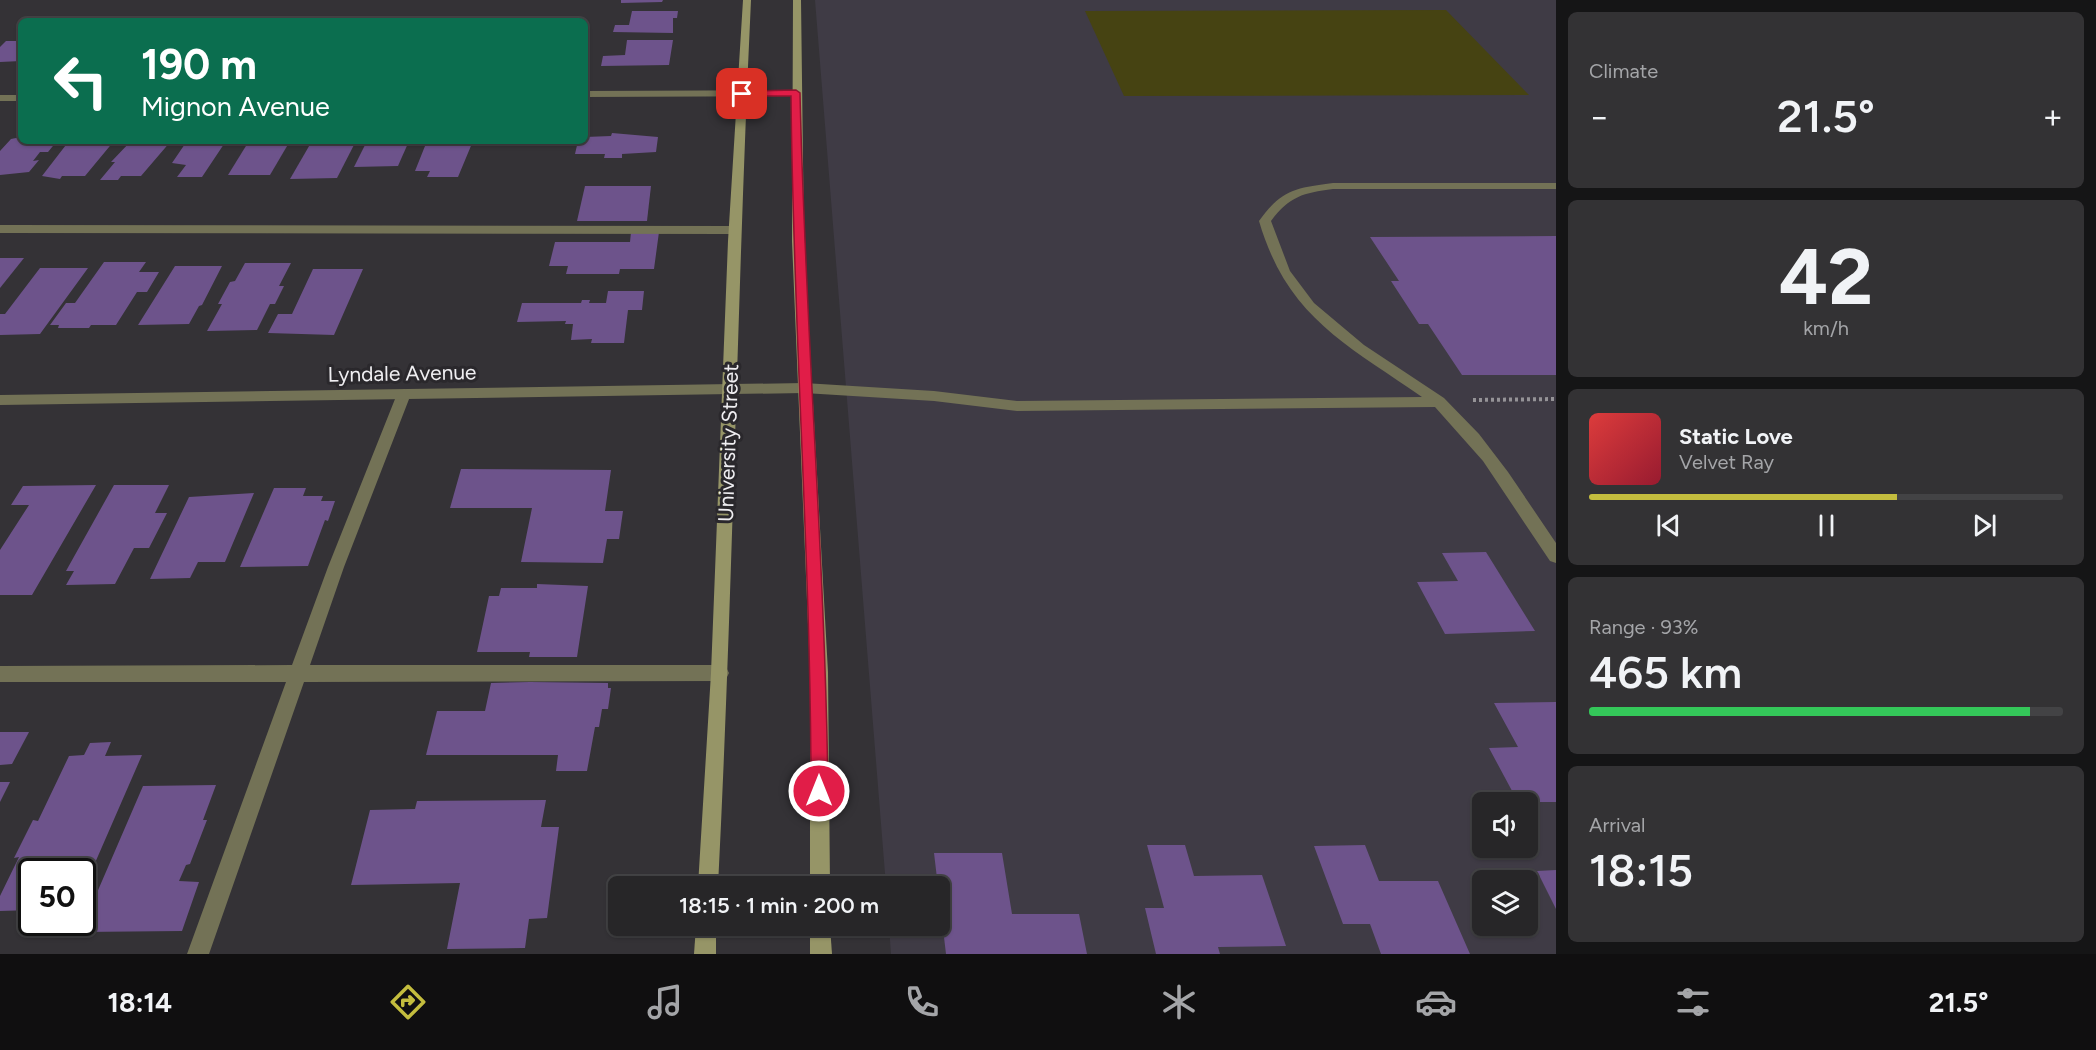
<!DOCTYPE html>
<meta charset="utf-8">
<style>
:root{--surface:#272628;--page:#333234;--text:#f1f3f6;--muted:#a4a5a8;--line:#434345;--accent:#c4bd3e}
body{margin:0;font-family:Figtree,sans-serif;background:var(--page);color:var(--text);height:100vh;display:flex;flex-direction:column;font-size:22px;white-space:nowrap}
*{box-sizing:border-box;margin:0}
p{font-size:20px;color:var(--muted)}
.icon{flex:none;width:33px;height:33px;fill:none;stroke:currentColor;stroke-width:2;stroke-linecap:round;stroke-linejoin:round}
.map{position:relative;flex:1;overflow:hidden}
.sheet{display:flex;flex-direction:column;gap:12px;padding:12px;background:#151516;width:540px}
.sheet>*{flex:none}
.guide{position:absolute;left:18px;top:18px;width:570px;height:126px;border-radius:9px;box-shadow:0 2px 4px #0004,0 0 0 2px var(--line);background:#0b6e4f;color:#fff;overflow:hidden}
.fabs{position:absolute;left:1472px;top:792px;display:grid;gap:12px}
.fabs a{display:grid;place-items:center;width:66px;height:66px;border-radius:9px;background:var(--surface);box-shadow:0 2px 4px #0004,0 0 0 2px var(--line);font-size:30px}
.speed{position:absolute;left:18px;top:858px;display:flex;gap:12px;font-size:30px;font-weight:700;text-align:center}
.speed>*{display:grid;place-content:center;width:78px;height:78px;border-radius:50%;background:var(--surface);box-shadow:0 2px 4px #0004,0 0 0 2px var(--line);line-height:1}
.speed .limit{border:3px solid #111;border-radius:9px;background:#fff;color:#111}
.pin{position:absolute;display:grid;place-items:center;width:51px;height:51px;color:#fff;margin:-26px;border-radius:12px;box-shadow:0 3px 9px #0006}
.me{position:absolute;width:66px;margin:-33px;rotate:0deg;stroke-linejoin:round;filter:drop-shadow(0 0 4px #0008)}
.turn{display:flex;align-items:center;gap:21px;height:126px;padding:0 24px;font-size:27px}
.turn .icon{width:78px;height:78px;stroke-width:2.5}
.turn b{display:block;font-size:42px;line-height:51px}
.big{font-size:45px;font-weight:600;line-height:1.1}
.sheet .card{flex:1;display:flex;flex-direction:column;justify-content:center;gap:9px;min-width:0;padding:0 21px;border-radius:9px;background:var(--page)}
.sheet .dial{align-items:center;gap:0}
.dial b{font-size:78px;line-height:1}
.song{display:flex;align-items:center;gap:18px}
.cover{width:72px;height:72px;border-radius:9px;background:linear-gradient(135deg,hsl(0 70% 55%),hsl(350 70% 35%))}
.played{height:6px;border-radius:3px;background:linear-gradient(90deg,var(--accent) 65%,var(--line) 65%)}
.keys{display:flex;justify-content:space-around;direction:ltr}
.heat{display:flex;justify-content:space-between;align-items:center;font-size:33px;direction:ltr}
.charge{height:9px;border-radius:4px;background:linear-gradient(90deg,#34c759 93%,var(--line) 0)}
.trip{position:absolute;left:608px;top:876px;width:342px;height:60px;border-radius:9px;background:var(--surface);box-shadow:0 2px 4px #0004,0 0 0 2px var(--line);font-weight:600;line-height:60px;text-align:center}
.dock{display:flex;height:96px;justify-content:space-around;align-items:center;background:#100f10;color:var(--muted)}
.dock .icon{width:42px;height:42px}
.dock .current{color:var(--accent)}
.dock b{font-size:27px;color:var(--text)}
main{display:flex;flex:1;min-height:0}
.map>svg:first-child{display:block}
.built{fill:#3f3b45;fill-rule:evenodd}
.green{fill:#464312}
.building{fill:#6d538b}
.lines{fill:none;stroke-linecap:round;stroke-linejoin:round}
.path{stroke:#959397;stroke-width:4;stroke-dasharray:3 3;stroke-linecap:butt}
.lane{fill:#737256;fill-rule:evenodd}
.street{fill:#737256;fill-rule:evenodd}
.secondary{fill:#969567;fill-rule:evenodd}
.route{fill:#e11d48;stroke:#92132f;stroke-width:1.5}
.labels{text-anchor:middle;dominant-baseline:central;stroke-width:6;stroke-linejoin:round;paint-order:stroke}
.street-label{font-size:21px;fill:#efeef1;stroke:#2a282c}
</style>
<main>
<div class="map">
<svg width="1556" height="954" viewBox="0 0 1556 954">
<rect width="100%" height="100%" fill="#343236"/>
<!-- built -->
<path class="built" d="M815,0H1556V954H891L889,926H939V886H886ZM1482,802H1527V848H1482ZM1482,880H1527V926H1482Z"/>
<!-- green -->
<path class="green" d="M1446,10L1529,95L1124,96L1085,11Z"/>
<!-- building -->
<g class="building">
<path d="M621,0H663L662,2L621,3Z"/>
<path d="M632,11H678L677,18H673V33L613,32L615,25H629Z"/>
<path d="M627,40H673L669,65L601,66L603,56L625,55Z"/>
<path d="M6,41H21V61L0,62V47Z"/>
<path d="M612,133L658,137L656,152L622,154V158H604L605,154H575L578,141H585V137L611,136Z"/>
<path d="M21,137V141H57L48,152H40L33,161L39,160L29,172L0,175V151L11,139Z"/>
<path d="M69,141H114L85,176H62L60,179L42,176Z"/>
<path d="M131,141H171L141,176H121L118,180H100L115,162H111Z"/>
<path d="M187,141H226L202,177H177L186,165L172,163Z"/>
<path d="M249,141H290L270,175H228Z"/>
<path d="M312,141H356L337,178L290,179Z"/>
<path d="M367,141H409L398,166L354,167Z"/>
<path d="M427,141H473L458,177H427L430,171H415Z"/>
<path d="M585,186H651L647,221H577Z"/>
<path d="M631,232H659L654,269H620L619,274H566L568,266H549L555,242H630Z"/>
<path d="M1556,236V375H1462L1428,324H1419L1391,281H1399L1370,237Z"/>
<path d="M0,258H24L0,288Z"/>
<path d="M104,262H146L139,272H159L147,292H137L116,325H91L89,328H58L59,325H50L66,303H75Z"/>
<path d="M245,263H291L279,286H284L275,304H270L257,330L207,331L222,304H218L230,282L235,281Z"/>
<path d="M175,266H222L202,305L199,306L189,324L138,325Z"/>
<path d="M40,268H88L40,334L0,335V314H5Z"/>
<path d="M313,269H363L334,335L268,333L278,314H292Z"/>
<path d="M608,291H644L642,310H628L624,343H591L592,339L571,340L573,324H565L566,321L517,322L522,303H581L582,300H590L589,303H606Z"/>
<path d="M461,469L611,470L605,511H623L619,539H607L603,563L521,562L532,508H450Z"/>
<path d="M96,485L32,595H0V550L29,505H11L23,486Z"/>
<path d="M114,485H169L155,513H167L149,548H134L115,584L66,585L74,571H66Z"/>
<path d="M274,488H306L303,496H323L321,501H335L328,521L325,520L308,566L240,567Z"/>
<path d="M254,493L225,562H198L190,578L150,579L189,497Z"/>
<path d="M1486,552L1535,631L1445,634L1417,582L1458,581L1442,553Z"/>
<path d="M537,584L588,586L577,657H529L530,652H477L489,596H499L501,588H537Z"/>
<path d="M530,682L608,683V688H611L608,709H602L599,727H595L587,771H556L558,755H426L437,711H485L491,683Z"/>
<path d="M1556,702V802H1518L1489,748L1518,747L1494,703Z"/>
<path d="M0,732H29L12,764L0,765Z"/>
<path d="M111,742L105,756L142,755L88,879L82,878V872H32V910L0,911V896L19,857L14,858L33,820L38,821L69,756L84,755L90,743Z"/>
<path d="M0,782H10L0,802Z"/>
<path d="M216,785L203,820H207L190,864L186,865L179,881L199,882L182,931L80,932L143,786Z"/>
<path d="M546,800L541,827H559L547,918L529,919L525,948L447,949L460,883L351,885L370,810L415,809L417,801Z"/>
<path d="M1147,845H1185L1194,876L1262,875L1286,946L1218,947L1220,954H1156L1145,908H1164Z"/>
<path d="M1365,845L1379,881H1438L1470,954H1381L1370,924H1343L1314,846Z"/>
<path d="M934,853H1002L1012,914H1079L1087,954H946Z"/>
<path d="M1556,870V909L1537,871Z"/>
</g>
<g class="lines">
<!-- path -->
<path class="path" d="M1473,400L1556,399"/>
<!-- lane -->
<g class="lane">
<path d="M1333,183H1556V189H1333C1303,193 1290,196 1271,221L1290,271L1314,303L1364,345L1444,398L1479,434L1508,472L1556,543V563L1550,561L1483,461L1435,407L1017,411L934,401L804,393L797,388L804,383L934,391L1017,401L1422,397C1346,344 1287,317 1259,221C1282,189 1296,188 1333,183Z"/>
<path d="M0,225L735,226L741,230L735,234L0,233Z"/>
<path d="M404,389L411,394L344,567L310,665H720L726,667L729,673L726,679L720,681L304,682L209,954H187L286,682H0V666L292,665L328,567L397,394Z"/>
</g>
<!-- street -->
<g class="street">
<path d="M585,91L796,90L801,93L796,96L585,97Z"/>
<rect x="0" y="95" width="21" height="6"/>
<path d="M804,383L811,388L804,393L0,405V395Z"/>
</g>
<!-- secondary -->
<g class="secondary">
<path d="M743,0H751C737,295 733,591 718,886H698L711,673L728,241Z"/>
<path d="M793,0H801L804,241L828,672L830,886H810V672L792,241Z"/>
<path d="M696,926H716V954H694Z"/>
<path d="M810,926H830L832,954H810Z"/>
</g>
</g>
<!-- route -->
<path class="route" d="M796,90L800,93C805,326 825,558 828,791L826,797L819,800L813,797L811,791C811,559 793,328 791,96H742L738,94L742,91Z"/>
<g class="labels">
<!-- street labels -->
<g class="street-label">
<text transform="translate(402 373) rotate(-1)">Lyndale Avenue</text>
<text transform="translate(728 443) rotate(-88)">University Street</text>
</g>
</g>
</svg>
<div class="fabs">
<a><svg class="icon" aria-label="sound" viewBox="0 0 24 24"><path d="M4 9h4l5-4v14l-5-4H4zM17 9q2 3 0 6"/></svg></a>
<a><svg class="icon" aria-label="layers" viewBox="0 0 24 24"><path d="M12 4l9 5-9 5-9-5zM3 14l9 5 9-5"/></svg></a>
</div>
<div class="speed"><div class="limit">50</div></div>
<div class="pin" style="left:742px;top:94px;background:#d93025"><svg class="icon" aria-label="arrive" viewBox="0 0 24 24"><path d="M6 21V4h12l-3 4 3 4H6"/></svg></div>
<svg class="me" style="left:819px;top:791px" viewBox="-20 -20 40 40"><circle r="17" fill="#e11d48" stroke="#fff" stroke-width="3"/><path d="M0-11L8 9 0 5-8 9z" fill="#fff"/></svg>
<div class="trip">18:15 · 1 min · 200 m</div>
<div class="guide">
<div class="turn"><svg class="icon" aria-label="left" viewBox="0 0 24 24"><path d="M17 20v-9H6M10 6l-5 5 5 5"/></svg><div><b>190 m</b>Mignon Avenue</div></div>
</div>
</div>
<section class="sheet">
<div class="card"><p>Climate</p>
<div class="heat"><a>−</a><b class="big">21.5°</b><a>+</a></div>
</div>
<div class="card dial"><b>42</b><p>km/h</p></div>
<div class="card">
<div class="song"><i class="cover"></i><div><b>Static Love</b><p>Velvet Ray</p></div></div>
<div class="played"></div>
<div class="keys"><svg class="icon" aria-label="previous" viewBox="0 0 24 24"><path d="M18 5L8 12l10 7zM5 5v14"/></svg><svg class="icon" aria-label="pause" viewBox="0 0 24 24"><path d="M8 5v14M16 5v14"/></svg><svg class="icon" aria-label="next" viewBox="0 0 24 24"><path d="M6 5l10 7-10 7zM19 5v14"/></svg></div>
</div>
<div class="card"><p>Range · 93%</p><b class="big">465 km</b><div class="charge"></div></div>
<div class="card"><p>Arrival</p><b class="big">18:15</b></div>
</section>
</main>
<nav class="dock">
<b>18:14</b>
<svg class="icon current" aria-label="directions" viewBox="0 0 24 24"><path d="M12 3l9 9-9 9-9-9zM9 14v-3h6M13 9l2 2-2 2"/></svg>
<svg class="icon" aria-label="music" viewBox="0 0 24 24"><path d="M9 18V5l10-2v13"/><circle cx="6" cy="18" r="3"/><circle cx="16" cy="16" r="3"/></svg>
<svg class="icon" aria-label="phone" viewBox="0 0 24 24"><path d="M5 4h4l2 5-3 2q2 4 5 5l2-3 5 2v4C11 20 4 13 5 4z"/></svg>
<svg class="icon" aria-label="climate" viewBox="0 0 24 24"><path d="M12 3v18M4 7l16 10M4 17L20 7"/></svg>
<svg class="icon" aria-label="car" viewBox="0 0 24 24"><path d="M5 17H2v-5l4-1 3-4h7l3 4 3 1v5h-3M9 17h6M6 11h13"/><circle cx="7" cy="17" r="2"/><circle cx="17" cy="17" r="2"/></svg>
<svg class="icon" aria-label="filters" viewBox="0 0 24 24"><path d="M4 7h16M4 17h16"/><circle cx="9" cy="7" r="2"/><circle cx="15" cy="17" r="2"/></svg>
<b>21.5°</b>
</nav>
